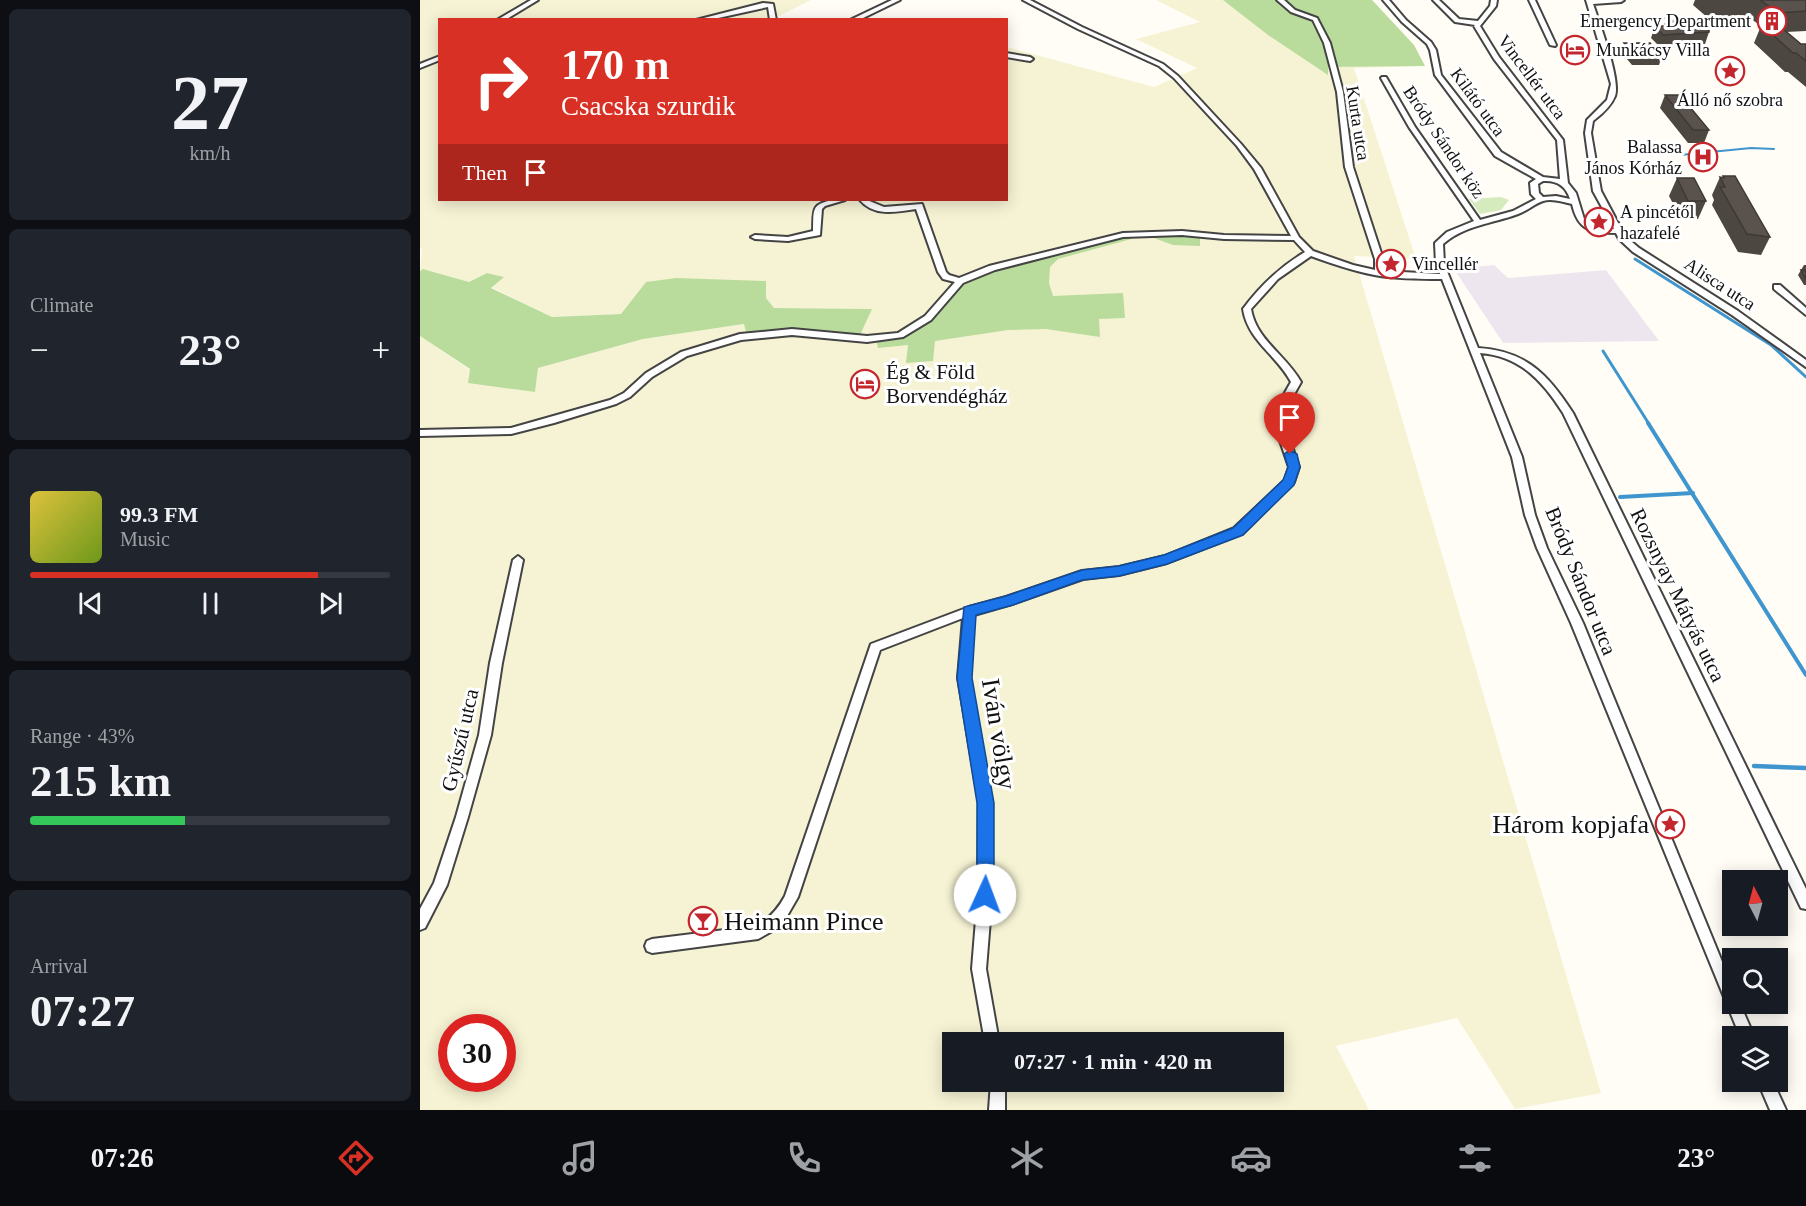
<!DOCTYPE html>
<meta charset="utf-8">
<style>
:root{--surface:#171b24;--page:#20242c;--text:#f1f3f6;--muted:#9ea1a6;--line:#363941;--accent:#d93025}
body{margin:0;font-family:"Times New Roman",serif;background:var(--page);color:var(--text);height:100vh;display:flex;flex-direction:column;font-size:22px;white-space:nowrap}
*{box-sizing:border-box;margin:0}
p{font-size:20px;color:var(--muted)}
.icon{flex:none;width:33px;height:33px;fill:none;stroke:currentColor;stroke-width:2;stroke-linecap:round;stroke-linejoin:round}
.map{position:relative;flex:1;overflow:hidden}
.side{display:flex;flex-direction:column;gap:9px;padding:9px;background:#0d0f14;width:420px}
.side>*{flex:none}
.hud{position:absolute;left:18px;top:18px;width:570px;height:183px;border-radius:0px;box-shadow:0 3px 15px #0003;background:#d93025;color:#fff;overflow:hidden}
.needle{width:39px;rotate:354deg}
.tools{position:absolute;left:1302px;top:870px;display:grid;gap:12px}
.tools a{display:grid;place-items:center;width:66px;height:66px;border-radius:0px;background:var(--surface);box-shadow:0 3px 15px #0003;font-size:30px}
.speed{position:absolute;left:18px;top:1014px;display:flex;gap:12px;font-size:30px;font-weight:700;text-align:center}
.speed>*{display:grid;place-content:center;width:78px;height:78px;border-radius:50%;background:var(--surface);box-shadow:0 3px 15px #0003;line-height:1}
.speed .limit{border:9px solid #d22;background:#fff;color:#111}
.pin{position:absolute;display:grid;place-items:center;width:51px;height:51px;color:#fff;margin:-62px -26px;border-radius:50% 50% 50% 0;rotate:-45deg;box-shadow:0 0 6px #0007}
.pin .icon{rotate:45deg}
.me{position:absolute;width:66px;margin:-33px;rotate:2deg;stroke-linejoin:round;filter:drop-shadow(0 0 4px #0008)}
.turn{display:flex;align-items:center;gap:21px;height:126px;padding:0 24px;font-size:27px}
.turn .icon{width:78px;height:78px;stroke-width:2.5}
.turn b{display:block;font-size:42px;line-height:51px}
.then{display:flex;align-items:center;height:57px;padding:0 24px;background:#0003;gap:12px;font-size:22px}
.big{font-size:45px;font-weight:700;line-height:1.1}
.side .widget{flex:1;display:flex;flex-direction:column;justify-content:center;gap:9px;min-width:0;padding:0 21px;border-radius:9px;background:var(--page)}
.side .dial{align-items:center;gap:0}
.dial b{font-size:78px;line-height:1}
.song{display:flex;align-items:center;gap:18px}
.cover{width:72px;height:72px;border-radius:9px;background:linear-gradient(135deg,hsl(50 70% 55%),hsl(80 70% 35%))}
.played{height:6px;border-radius:3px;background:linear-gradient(90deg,var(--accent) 80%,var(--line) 80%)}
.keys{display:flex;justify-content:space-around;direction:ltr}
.heat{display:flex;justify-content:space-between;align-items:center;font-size:33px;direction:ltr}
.charge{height:9px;border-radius:4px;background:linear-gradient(90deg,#34c759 43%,var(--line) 0)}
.trip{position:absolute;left:522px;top:1032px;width:342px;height:60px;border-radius:0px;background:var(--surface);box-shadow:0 3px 15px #0003;font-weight:700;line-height:60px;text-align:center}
.dock{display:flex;height:96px;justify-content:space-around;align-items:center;background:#090b0e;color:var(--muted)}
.dock .icon{width:42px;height:42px}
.dock .current{color:var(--accent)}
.dock b{font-size:27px;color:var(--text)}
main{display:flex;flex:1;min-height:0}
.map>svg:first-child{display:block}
.industrial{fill:#eee6ef}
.farmland{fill:#f6f3d4;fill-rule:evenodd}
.green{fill:#d5ebbd}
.forest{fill:#b9dc9c}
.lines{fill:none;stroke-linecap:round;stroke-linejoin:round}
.stream-far3{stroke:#3f96cf;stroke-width:2}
.stream-far2{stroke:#3f96cf;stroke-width:3}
.stream-far1{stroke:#3f96cf;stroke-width:4}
.stream{stroke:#3f96cf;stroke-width:4.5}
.minor-casing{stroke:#444;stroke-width:4}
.minor{fill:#fff;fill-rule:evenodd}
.wall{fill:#4d4742}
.building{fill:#5a524d;stroke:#3f3936;stroke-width:1.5}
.route{fill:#1a73e8;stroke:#114b97;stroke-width:1.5}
.labels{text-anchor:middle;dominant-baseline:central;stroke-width:6;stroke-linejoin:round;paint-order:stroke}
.far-poi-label{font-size:18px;fill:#111;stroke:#fff;text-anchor:start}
.far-street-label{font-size:18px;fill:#111;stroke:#fff}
.poi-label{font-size:21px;fill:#111;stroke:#fff;text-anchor:start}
.street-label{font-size:21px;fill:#111;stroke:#fff}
.near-street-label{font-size:26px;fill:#111;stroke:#fff}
.near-poi-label{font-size:26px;fill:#111;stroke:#fff;text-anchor:end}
</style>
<main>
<section class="side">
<div class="widget dial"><b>27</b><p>km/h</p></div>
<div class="widget"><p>Climate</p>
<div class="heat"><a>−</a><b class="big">23°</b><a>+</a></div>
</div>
<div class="widget">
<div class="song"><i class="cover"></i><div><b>99.3 FM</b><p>Music</p></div></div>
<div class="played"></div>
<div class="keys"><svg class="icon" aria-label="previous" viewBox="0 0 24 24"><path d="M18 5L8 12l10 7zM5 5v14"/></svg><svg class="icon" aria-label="pause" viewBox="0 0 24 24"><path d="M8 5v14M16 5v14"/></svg><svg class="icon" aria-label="next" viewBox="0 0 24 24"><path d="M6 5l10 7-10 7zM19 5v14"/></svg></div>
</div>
<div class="widget"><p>Range · 43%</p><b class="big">215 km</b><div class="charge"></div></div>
<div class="widget"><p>Arrival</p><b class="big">07:27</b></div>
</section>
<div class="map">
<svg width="1386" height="1110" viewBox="0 0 1386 1110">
<rect width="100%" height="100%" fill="#fffdf5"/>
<!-- industrial -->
<path class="industrial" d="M1074,265L1088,278L1186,270L1239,341L1083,343L1034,269Z"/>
<!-- farmland -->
<path class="farmland" d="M0,0H391L353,19L20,20V200H586L587,47L734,87L777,68L716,39L780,22L736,0H952L994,45L1005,66L934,68L996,259L934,256L1181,1093L1095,1109L1037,1018L916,1046L949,1110H0V336L50,370L49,377L115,391L118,368L223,339L325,324L326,332L361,328H389L440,335L451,309L354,308L346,298L226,282L201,314L132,317L71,287L83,277L67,273L49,282L3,269L0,271L2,249L0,248ZM32,1028H82V1078H32ZM532,1042H854V1082H532Z"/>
<!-- green -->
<path class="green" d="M1081,197L1089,200L1081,210L1060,214L1049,199Z"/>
<!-- forest -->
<g class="forest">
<path d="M803,0H952L994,45L1005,66L908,67V75L848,35Z"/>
<path d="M703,235H780V246L753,245L731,237L715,238L638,259L630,267L629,283L633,296L703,293L705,318L679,319L680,337L626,329L588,330L515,341L513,361L486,363L488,345L458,348L456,339L494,328L540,281L572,268Z"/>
<path d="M3,269L49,282L67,273L84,277L71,288L132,317L201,314L226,282L256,278L346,281V298L354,308L452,309L440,335C399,329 367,327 326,332L324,324L223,339L118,368L115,392L48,383L50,369L0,336V271Z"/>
</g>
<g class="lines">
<!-- stream-far3 -->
<path class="stream-far3" d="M1260,155L1331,148L1354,149"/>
<!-- stream-far2 -->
<g class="stream-far2">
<path d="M1215,259L1351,345L1386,377"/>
<path d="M1183,351L1229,424"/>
</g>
<!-- stream-far1 -->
<g class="stream-far1">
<path d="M1228,423L1386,675"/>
<path d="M1200,497L1273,493"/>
</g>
<!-- stream -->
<path class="stream" d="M1334,766L1386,768"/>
<!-- minor casing -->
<g class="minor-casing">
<g id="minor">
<path d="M111,0H118L85,20H77Z"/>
<path d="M472,0H480L439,20H430Z"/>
<path d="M603,0H610L662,27L743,64L758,76L821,144L841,168L879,237L893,251L933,265L955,270V259L925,167L917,92L904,43L893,20L871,12L857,0H864L875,10L897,18L910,43L923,92L933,167L963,259V271L1020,274L1016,264L1015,243L1027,232L1054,221L989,127L961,78L962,77H966L995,127L1060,220L1093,211L1116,199L1111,194L1110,183L1116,179L1075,156L1015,75L1010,50L1007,44L982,22L963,0H969L986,20L1011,42L1016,50L1021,75L1081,152L1123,177L1140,179L1137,140L1074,59L1054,26L1055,25L1035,22L1013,0H1019L1039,19L1058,21L1070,6L1071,0H1077L1076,6L1060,26L1079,57L1143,140L1148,183L1156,193L1164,219L1175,227L1194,229L1173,191L1165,133L1167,120L1187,100L1191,84L1166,0H1204L1201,2L1173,4C1179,22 1201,80 1195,96C1191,106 1182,114 1173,121L1171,133L1181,191L1205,236L1219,248L1318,311L1386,360V367L1312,315L1213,252L1199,239L1196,233C1170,233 1158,230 1152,204C1143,202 1132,198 1123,201C1114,204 1107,211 1098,214C1071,224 1045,225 1023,244L1024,264L1058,348C1106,351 1128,374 1153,413L1386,889V909L1381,908L1143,413C1123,381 1100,356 1060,353L1102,457L1115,515L1127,548L1163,623L1312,986V1004H1320L1334,1036H1320L1151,623L1117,548L1105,515L1092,457L1022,279C1001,279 980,279 960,276C936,272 913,264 891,256L858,279L831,309C836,340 866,355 881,382L868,405L865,416V426L879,467L874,482L822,534L747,563L699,575L663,579L592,604L554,615L550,678L571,803L572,895L566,969L579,1042H565L552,969L558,895L559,803L538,678L543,618L460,650L378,897L363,923L354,930L338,939L232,953L227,951L225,946L227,941L232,939L337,926C350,918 358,909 365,896L451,644L549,607L586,597L662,571L699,567L745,556L814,528L865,480L869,467L855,426V416L858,405L871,382C857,355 828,341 823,309C840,286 860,267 885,252L874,240L804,239L762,235L703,237L575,270L543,283L511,320L483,337L447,342L372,335L321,340L267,356L232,377L210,397L196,404L134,423L91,434L0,436V430L91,428L190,400L204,393L226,373L261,352L320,334L372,329L447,336L478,333L505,316L535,282L523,279L518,272L496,209C477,212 454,217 440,200H447L464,207L502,204L526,272L529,275L539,278L569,266L703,233L762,231L804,235L871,236L834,169L817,146L754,78L739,66L658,29ZM1123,181C1137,180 1146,186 1150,199L1136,196L1123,197L1119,193L1118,184Z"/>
<path d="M1109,0H1115L1136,45L1135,46L1130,45Z"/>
<path d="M343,3L353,4L356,20H350L348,7L289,20H276Z"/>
<path d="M586,53L610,57L613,59L610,61L586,57Z"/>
<path d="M20,56V60L0,68V64Z"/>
<path d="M413,200H425L405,206L402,209L400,235L368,241L335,239L331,237L335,235L368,237L393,231C394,211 390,204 413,200Z"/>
<path d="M1354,285H1360L1386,308V315L1354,289Z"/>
<path d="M98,556L103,560L82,663L71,735L48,817L27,885L5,928L0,930V909L14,883L36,817L59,735L70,663L93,560Z"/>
<path d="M571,1082H585V1110H569Z"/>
<path d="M1338,1082H1353L1366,1110H1350Z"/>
</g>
</g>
<!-- minor -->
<use href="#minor" class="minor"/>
</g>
<!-- wall -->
<g class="wall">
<path d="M1275,0H1386V31L1366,32L1381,44H1386V87L1368,72H1365L1334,43L1341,26L1327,16L1288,18L1273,5Z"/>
<path d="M1246,19L1289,32L1285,44L1239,46L1231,38L1235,26H1244Z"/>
<path d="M1204,43L1242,56L1239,65H1212L1201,52Z"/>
<path d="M1245,95L1289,130L1284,143H1268L1240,108Z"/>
<path d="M1303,176L1350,237L1341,255L1318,252L1292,205L1294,200L1292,195L1300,177L1302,178Z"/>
<path d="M1257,178L1286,201L1278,219H1261L1249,196Z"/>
<path d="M1384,265H1386V285H1384L1378,275Z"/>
</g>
<!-- building -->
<g class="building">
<path d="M1340,0H1386V11L1359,13Z"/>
<path d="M1246,19L1289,30V32L1243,35L1235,26H1253Z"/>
<path d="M1357,24L1381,44H1386V61L1376,53H1373L1342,25Z"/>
<path d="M1204,43H1230L1242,56L1215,57Z"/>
<path d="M1245,95H1260L1289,130H1273Z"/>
<path d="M1303,176H1315L1350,237L1327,234L1300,187H1305L1300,177L1304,178Z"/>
<path d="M1257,178H1274L1286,201H1268Z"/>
<path d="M1381,270L1386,271V279Z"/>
</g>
<!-- route -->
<path class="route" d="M870,450L877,454L880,467L874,485L823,535L747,564L699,576L662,580L593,605L556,615L552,678L574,803V895L572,901L565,903L559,901L557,895V803L537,678L544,607L586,596L662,570L699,566L744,555L813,528L863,480L868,467L864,454Z"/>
<!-- icons -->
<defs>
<g id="building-ring" transform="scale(1.5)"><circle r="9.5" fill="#fff" stroke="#c4262e" stroke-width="1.5"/><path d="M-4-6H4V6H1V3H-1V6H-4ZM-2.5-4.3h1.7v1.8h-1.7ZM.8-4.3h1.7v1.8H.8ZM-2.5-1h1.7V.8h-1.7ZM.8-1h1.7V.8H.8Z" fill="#c4262e"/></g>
<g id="hotel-ring" transform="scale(1.5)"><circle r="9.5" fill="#fff" stroke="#c4262e" stroke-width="1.5"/><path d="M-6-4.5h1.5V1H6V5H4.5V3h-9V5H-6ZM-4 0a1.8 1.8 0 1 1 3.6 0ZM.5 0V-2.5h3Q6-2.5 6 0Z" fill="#c4262e"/></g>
<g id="sight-ring" transform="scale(1.5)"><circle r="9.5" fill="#fff" stroke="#c4262e" stroke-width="1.5"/><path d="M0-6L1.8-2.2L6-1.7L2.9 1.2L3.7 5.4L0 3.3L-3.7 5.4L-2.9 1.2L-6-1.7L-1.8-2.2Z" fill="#c4262e"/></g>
<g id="hospital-ring" transform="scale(1.5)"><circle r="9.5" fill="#fff" stroke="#c4262e" stroke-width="1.5"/><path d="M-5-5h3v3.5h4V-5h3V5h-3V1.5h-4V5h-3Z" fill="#c4262e"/></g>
<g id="bar-ring" transform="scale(1.5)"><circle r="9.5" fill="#fff" stroke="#c4262e" stroke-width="1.5"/><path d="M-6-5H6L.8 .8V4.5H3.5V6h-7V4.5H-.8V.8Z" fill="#c4262e"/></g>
</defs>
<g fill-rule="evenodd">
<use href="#building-ring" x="1352" y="21"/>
<use href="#hotel-ring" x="1155" y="50"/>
<use href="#sight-ring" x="1310" y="71"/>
<use href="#hospital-ring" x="1283" y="157"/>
<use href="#sight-ring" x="1179" y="222"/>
<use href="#sight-ring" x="971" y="264"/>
<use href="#hotel-ring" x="445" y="384"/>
<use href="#sight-ring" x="1250" y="824"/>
<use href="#bar-ring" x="283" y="921"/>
</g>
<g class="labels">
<!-- far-poi labels -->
<g class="far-poi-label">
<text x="1331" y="21" text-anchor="end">Emergency Department</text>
<text x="1176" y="50">Munkácsy Villa</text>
<text x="1310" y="100" text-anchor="middle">Álló nő szobra</text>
<text x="1262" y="147" text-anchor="end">Balassa<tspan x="1262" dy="21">János Kórház</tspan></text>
<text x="1200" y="212">A pincétől<tspan x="1200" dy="21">hazafelé</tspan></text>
<text x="992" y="264">Vincellér</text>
</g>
<!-- far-street labels -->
<g class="far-street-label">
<text transform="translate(1112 77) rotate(53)">Vincellér utca</text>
<text transform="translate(1058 102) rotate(54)">Kilátó utca</text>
<text transform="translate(938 123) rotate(81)">Kurta utca</text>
<text transform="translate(1024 142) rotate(56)">Bródy Sándor köz</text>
<text transform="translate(1300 284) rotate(33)">Alisca utca</text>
</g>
<!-- poi labels -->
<g class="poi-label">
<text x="466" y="372">Ég &amp; Föld<tspan x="466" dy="24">Borvendégház</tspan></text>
</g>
<!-- street labels -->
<g class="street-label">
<text transform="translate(1161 581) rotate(68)">Bródy Sándor utca</text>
<text transform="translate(1258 595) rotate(64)">Rozsnyay Mátyás utca</text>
<text transform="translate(40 740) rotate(-77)">Gyűszű utca</text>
</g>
<!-- near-street labels -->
<g class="near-street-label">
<text transform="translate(579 734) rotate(81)">Iván völgy</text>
</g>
<!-- near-poi labels -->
<g class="near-poi-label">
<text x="1229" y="824">Három kopjafa</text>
<text x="304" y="921" text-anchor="start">Heimann Pince</text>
</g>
</g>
</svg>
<div class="tools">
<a><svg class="needle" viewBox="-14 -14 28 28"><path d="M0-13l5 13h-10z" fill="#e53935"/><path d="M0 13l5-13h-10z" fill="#9ea1a6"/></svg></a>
<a><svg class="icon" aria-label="search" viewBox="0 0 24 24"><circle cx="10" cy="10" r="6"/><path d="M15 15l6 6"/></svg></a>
<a><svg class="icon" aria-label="layers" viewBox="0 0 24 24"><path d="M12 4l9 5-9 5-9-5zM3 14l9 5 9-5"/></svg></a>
</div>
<div class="speed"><div class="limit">30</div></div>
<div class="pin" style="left:870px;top:454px;background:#d93025"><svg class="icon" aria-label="arrive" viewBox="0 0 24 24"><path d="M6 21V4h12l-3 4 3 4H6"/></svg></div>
<svg class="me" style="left:565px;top:895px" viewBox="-20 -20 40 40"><circle r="19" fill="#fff"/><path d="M0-13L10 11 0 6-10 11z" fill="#1a73e8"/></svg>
<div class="trip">07:27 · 1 min · 420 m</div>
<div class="hud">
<div class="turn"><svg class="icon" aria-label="right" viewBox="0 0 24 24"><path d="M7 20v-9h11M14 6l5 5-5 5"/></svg><div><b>170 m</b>Csacska szurdik</div></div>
<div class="then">Then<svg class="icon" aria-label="arrive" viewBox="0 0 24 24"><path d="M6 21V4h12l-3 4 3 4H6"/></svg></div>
</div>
</div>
</main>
<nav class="dock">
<b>07:26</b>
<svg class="icon current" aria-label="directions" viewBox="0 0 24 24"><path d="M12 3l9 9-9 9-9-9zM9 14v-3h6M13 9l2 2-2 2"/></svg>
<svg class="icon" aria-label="music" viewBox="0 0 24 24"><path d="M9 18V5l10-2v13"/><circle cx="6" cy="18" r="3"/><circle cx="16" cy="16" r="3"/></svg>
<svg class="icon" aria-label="phone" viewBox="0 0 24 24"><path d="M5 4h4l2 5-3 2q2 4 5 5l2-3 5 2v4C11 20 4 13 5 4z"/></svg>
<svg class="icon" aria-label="climate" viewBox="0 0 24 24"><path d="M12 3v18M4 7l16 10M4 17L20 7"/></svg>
<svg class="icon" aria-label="car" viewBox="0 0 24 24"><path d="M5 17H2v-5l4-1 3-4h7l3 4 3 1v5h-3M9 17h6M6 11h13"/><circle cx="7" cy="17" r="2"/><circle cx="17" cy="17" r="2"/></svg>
<svg class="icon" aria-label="filters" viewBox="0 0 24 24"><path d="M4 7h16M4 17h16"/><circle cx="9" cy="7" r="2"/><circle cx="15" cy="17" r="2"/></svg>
<b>23°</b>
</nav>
